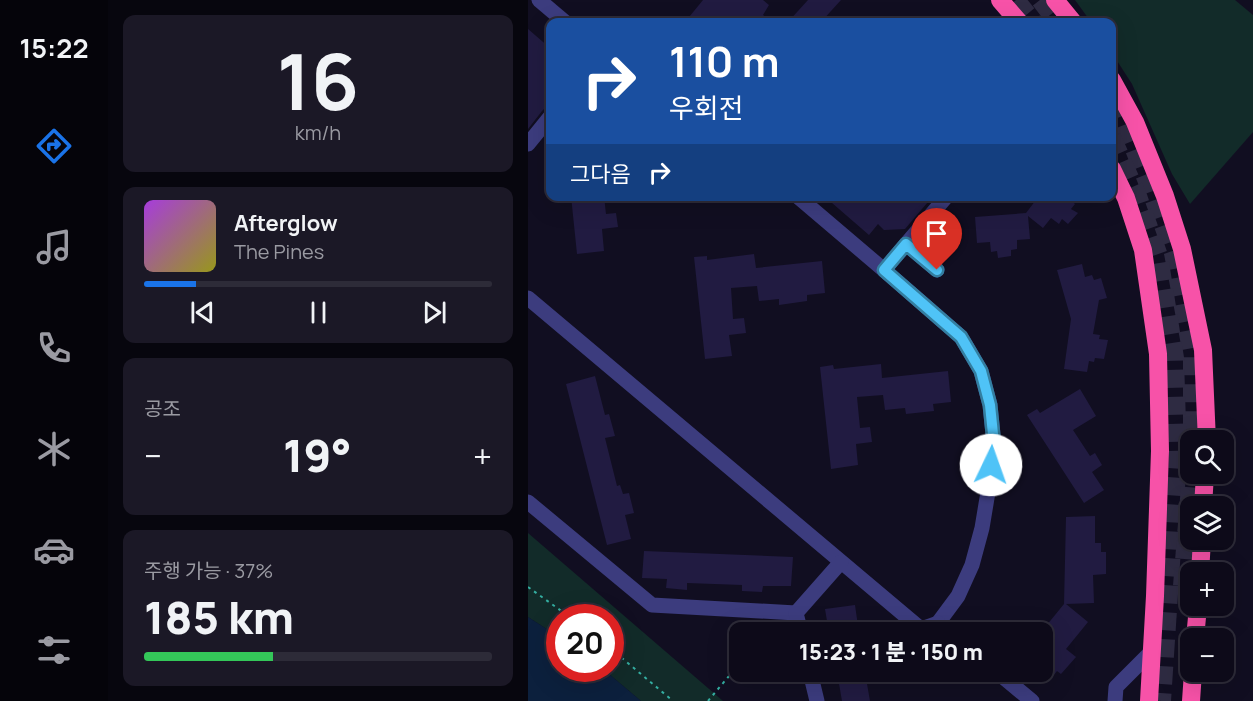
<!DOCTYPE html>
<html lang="ko">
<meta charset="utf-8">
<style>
:root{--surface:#0d0a19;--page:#1b1826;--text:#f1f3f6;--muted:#9a9aa2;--line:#2d2b38;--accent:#1a73e8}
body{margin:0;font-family:Manrope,"Noto Sans KR",sans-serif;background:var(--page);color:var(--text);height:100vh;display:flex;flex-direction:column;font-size:22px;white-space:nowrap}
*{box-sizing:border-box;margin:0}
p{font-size:20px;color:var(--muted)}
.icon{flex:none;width:33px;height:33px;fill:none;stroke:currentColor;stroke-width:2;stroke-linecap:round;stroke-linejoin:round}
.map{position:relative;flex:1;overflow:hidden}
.panel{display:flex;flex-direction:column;gap:15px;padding:15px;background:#07060e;width:420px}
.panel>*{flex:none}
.top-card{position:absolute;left:18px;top:18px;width:570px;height:183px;border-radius:12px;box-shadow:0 6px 24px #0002,0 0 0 2px var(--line);background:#1a4fa0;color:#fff;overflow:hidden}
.tools{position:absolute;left:652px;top:430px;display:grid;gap:12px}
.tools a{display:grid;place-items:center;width:54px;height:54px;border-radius:12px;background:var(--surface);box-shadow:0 6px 24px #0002,0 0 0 2px var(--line);font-size:30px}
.speed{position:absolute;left:18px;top:604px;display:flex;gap:12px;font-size:30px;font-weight:700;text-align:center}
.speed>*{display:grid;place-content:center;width:78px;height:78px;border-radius:50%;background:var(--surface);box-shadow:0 6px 24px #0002,0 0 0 2px var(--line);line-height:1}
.speed .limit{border:9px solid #d22;background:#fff;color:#111}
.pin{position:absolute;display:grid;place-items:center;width:51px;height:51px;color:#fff;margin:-62px -26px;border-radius:50% 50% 50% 0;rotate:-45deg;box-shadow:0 0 6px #0007}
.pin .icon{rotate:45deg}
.me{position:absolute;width:66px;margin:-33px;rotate:3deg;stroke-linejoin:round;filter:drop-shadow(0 0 4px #0008)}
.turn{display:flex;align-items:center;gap:21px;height:126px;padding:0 24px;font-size:27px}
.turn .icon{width:78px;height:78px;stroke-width:2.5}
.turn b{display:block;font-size:42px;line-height:51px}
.then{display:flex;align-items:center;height:57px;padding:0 24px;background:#0003;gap:12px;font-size:22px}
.big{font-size:45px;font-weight:800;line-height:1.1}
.panel .tile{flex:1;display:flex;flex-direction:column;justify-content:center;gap:9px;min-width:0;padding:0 21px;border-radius:12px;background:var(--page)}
.panel .dial{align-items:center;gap:0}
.dial b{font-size:78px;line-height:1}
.song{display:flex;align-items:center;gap:18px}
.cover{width:72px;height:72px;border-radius:9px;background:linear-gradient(135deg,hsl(280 70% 55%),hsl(60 70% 35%))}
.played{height:6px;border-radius:3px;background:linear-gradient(90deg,var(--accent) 15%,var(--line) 15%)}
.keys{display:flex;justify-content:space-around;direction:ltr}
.heat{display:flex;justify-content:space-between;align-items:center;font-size:33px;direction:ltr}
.charge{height:9px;border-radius:4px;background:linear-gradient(90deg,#34c759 37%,var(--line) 0)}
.trip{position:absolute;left:201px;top:622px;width:324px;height:60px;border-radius:12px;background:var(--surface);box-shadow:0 6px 24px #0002,0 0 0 2px var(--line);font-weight:800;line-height:60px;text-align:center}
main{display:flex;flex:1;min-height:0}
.tab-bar{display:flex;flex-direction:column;width:108px;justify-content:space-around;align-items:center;background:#05040a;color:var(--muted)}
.tab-bar .icon{width:42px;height:42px}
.tab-bar .on{color:var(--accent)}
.tab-bar b{font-size:27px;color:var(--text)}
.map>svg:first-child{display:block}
.green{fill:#122b29}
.water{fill:#0c203d}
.building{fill:#211b41}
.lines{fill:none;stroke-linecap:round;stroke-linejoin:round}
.highway-tunnel{stroke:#2e2b42;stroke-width:18;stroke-dasharray:18 9;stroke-linecap:butt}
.path{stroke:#34aea1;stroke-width:2;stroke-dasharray:3 4.5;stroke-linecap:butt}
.minor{stroke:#3c3c7e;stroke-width:15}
.highway{stroke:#f752a8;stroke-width:18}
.route-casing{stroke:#337fa1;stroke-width:15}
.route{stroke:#4fc3f7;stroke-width:10}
</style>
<main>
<nav class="tab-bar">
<b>15:22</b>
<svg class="icon on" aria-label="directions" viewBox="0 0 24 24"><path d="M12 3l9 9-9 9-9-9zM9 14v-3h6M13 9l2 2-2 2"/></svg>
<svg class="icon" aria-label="music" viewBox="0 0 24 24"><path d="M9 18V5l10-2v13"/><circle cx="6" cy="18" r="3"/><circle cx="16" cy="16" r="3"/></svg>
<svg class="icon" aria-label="phone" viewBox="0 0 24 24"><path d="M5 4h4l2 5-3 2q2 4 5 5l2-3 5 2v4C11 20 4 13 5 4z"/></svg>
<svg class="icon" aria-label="climate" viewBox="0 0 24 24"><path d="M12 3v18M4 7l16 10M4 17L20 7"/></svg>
<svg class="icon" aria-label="car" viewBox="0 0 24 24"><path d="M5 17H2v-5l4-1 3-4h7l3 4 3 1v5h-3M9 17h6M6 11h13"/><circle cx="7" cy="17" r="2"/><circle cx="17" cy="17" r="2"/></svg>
<svg class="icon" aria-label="filters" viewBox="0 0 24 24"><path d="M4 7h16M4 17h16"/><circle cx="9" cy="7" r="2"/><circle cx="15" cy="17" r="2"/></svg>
</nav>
<section class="panel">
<div class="tile dial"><b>16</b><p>km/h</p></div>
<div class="tile">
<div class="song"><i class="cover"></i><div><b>Afterglow</b><p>The Pines</p></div></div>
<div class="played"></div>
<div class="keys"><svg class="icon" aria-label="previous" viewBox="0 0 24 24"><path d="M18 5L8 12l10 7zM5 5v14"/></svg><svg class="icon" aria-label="pause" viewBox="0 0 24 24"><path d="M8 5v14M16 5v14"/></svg><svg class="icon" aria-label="next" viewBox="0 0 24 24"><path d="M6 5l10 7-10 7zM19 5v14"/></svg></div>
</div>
<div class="tile"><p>공조</p>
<div class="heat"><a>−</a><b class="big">19°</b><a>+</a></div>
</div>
<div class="tile"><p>주행 가능 · 37%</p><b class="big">185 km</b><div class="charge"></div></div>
</section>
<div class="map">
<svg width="725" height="701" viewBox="0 0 725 701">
<rect width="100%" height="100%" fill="#110e21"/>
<!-- green -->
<g class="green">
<path d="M547,0H707L725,15V132L662,204L644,174L604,84L584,53V22H563Z"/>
<path d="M0,533L195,701H113L75,669H82V618H32L31,637L0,617Z"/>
</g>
<!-- water -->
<path class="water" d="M0,617L31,637L32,669H75L113,701H0Z"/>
<!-- building -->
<g class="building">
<path d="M175,0H235L241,5L235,15L245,22H198L193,18L189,22H157Z"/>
<path d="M280,0H313L293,22H260Z"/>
<path d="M0,29L22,48V103L14,111L0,129Z"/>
<path d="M43,196H76L78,214L88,213L90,227L74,229L76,251L49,254Z"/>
<path d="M296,196H360L366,201L370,196H405L377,229L356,230L350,224L341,235Z"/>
<path d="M511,196H538L547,204L543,209L550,213L540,224L534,219L531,224L523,218L515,228L500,216L502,239L489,240V249L483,250V256L470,258L469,251L463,252L462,242L449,243L447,217L498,213Z"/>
<path d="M226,254L228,268L294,261L297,293L279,295V301L251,305V299L231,301L229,286L203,288L205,319L216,318L218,333L201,335L204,356L177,359L166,257L179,256V260Z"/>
<path d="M554,264L557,277L564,275L566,280L573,278L579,298L571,300L565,334L572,335L571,339L580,340L576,359L567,358L566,362L561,361L559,372L536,369L543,319L529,270Z"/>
<path d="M353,364L354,378L420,371L423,402L405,404L406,411L378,414L377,408L357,410L355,395L329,397L332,428L342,427L344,442L328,444L330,465L303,469L292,367L305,365L306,369Z"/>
<path d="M67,376L77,415L81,414L87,436L77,438L89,486L92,485L95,494L101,493L106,513L97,515L103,539L79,545L38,384Z"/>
<path d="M552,389L568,416L545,430L562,456L567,453L574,465L564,472L576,490L556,503L499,415L509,409L512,413Z"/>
<path d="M567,516V543H573V552H578V574L565,575L566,603L538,604L560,622L538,649L548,657L533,674L529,671L525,676L514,666V631L536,604L538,517Z"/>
<path d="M116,551L265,557L263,586H235L234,592L214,591V585L159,583V590L138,588L139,579L114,578Z"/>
<path d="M327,605L331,633H301L297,609Z"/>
<path d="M309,672H330L332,679L338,678L342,701H314Z"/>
</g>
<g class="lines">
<!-- highway-tunnel -->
<g class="highway-tunnel">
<path d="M488,0L506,22"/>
<path d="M512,0L529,22"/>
<path d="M584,101L591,112L622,189L645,253L664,355V441"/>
<path d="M584,137L610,196L631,256L647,358L650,457L634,701"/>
<path d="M654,586L663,474"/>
</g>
<!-- path -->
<g class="path">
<path d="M0,587L43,618"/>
<path d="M82,648L145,701"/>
<path d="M180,701L201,676"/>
</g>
<!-- minor -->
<g class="minor">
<path d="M11,0L37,22"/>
<path d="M0,144L22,117"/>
<path d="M269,196L356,270L419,196"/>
<path d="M400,218L420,235"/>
<path d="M378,244L409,270"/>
<path d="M356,270L433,337L453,371L462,405L466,444L461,486L454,528L444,565L430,596L410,623"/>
<path d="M0,298L393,629L410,623L422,633"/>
<path d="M0,502L124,605L268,613"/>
<path d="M273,633L268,613L313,562"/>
<path d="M282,672L289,701"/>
<path d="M469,672L504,701"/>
<path d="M587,701L588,687L624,651"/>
</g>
<!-- highway -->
<g class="highway">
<path d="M472,0L491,22"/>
<path d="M527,0L545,22"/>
<path d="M584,80L607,122L637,196L654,249L675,350L679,441"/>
<path d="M584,169L598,198L615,250L630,354L632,451L627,596L621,701"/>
<path d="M675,507L677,474"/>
<path d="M672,573L674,540"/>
<path d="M667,639L670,606"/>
<path d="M663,701L665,672"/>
</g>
</g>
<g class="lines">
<!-- route casing -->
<g class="route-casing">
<path id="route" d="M409,270L378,244L356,270L433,337L453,371L462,405L466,444L463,465"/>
</g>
<!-- route -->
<use href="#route" class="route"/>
</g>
</svg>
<div class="tools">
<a><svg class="icon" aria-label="search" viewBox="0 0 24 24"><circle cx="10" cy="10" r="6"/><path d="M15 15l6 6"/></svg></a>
<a><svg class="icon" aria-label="layers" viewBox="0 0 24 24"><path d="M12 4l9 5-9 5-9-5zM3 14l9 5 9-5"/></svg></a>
<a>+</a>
<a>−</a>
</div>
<div class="speed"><div class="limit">20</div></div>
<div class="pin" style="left:409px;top:270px;background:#d93025"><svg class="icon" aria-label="arrive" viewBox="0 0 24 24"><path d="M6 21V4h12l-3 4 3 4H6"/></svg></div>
<svg class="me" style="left:463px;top:465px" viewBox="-20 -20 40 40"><circle r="19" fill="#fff"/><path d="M0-13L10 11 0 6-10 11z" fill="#4fc3f7"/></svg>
<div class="trip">15:23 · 1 분 · 150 m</div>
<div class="top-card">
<div class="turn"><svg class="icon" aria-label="right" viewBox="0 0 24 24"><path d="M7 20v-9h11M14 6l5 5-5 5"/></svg><div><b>110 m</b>우회전</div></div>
<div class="then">그다음<svg class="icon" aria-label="right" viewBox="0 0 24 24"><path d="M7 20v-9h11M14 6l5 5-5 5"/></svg></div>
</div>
</div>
</main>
